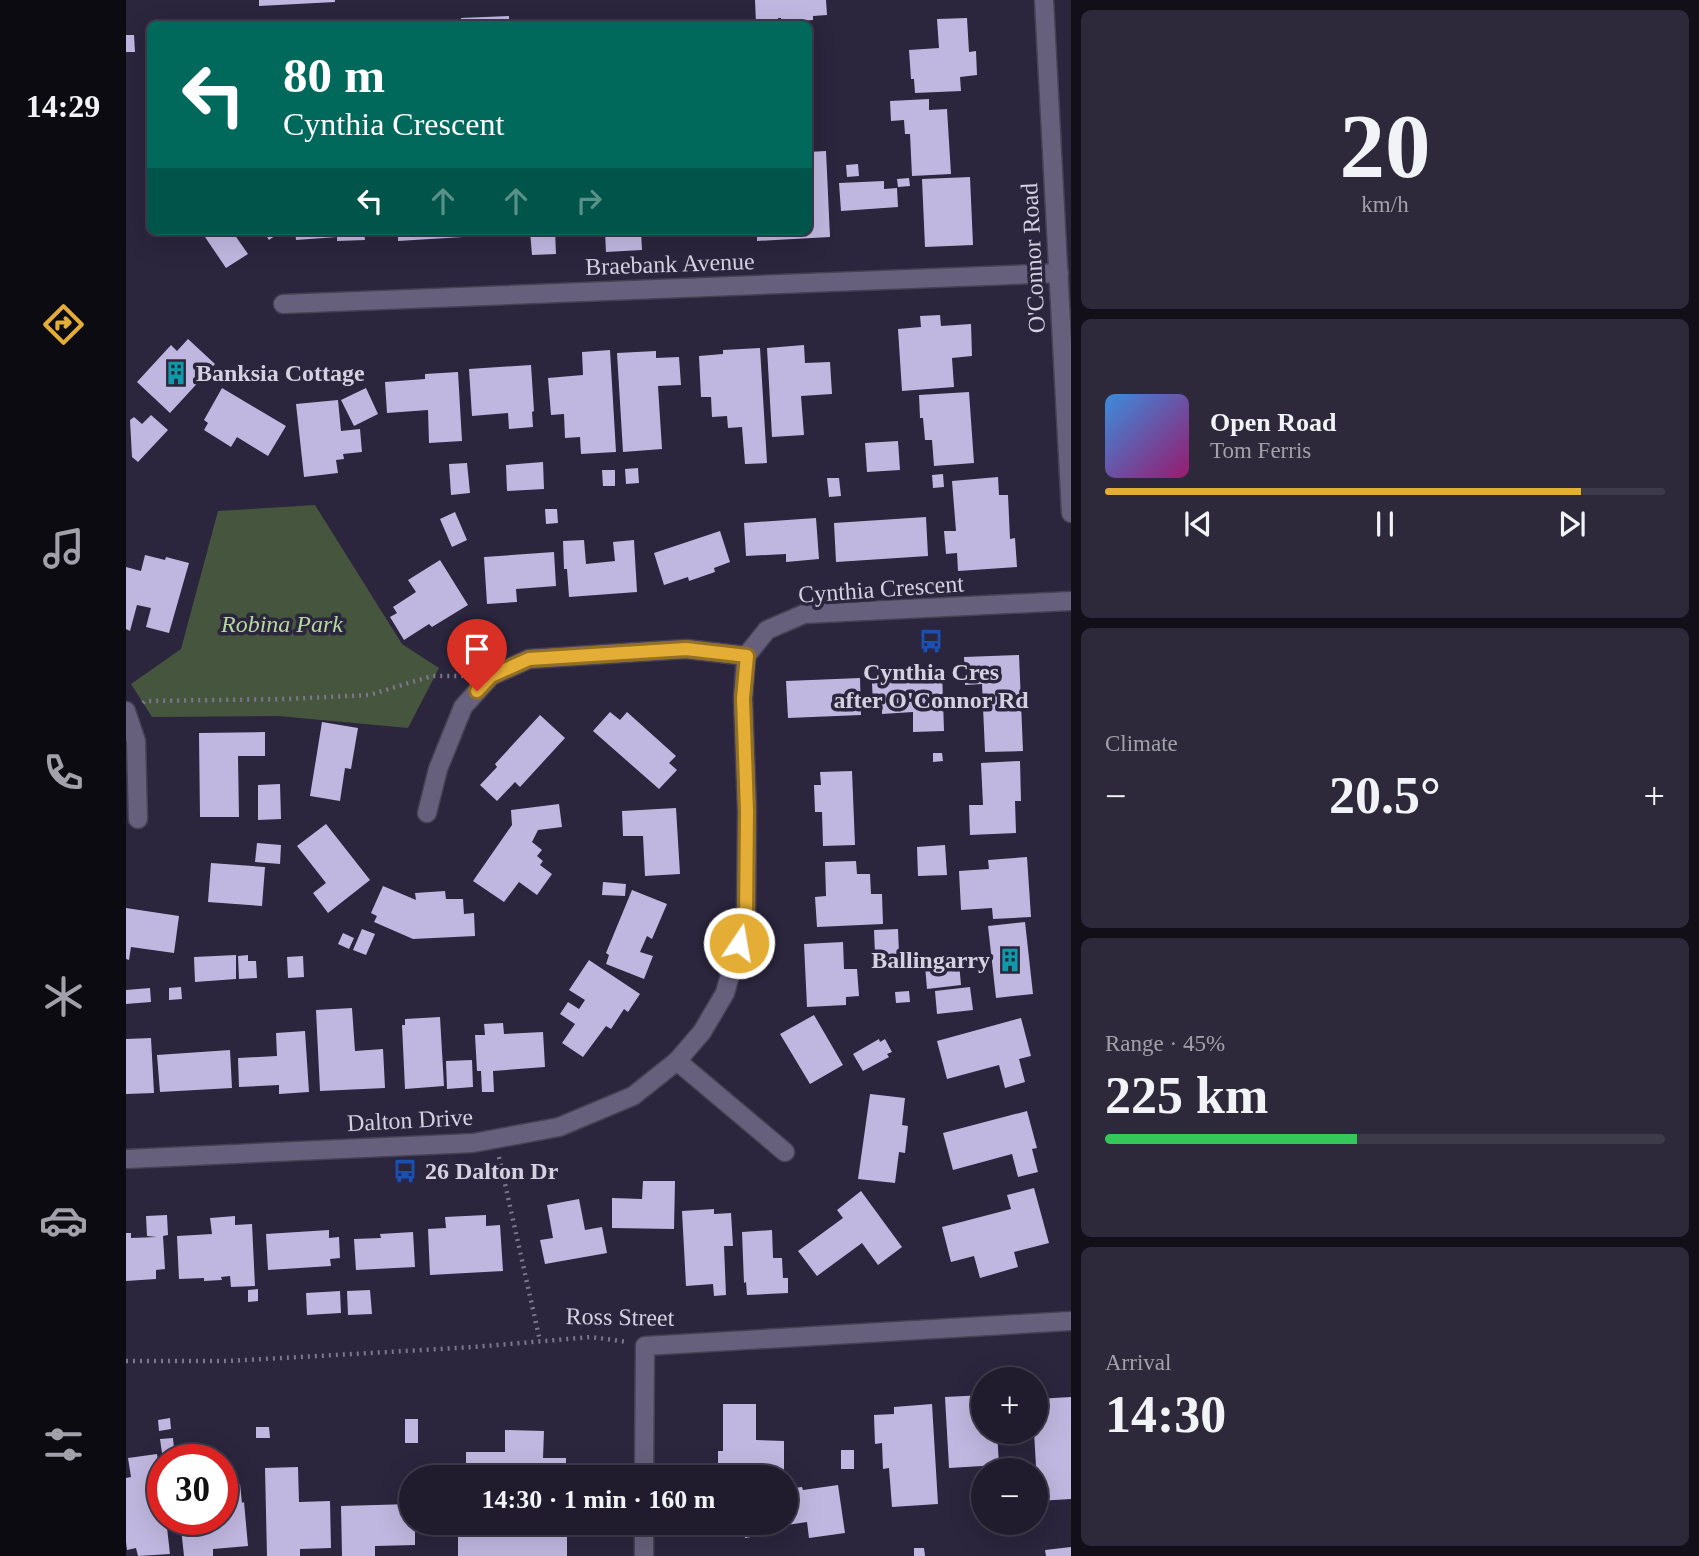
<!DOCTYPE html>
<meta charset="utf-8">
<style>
:root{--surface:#201c2e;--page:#2d293a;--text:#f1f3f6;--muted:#a2a1aa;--line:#3d3a4a;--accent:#e4ad35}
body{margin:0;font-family:Georgia,serif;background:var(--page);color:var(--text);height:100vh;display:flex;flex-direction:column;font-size:26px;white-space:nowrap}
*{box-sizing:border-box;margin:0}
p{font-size:23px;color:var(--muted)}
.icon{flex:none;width:38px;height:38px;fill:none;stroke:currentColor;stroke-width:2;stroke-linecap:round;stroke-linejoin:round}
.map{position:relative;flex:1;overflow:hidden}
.details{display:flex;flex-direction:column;gap:10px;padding:10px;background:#120f19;width:628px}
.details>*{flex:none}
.guide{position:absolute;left:21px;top:21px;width:665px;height:214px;border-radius:10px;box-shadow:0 7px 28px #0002,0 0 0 2px var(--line);background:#00695c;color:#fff;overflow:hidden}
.tools{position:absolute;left:845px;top:1367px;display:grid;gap:14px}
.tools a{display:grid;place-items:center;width:77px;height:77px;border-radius:50%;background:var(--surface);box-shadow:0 7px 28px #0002,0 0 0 2px var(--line);font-size:35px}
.speed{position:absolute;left:21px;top:1444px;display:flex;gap:14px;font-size:35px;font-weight:700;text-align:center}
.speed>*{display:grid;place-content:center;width:91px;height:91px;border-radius:50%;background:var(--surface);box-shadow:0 7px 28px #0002,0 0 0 2px var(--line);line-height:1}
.speed .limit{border:10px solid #d22;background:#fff;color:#111}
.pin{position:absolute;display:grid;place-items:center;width:60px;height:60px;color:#fff;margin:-72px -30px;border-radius:50% 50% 50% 0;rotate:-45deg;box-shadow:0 0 7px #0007}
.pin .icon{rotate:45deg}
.me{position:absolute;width:77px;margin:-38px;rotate:12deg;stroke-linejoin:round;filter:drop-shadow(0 0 5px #0008)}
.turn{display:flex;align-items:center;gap:24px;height:147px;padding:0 21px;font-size:32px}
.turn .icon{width:91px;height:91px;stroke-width:2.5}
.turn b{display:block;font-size:49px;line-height:60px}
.lanes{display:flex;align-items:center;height:66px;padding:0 21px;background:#0003;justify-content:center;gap:35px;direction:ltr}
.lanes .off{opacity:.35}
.big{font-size:52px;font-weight:700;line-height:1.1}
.details .tile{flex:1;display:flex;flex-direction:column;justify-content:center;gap:10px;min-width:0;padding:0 24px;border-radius:10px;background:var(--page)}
.details .dial{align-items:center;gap:0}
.dial b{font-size:91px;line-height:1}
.song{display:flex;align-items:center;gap:21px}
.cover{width:84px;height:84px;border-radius:10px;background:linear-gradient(135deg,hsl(210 70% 55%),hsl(320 70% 35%))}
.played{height:7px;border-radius:4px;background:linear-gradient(90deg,var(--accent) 85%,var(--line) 85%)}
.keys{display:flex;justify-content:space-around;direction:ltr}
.heat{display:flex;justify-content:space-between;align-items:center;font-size:38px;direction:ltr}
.charge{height:10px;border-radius:5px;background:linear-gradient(90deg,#34c759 45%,var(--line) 0)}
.trip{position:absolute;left:273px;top:1465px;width:399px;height:70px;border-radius:35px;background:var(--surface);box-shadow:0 7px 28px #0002,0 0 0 2px var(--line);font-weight:700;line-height:70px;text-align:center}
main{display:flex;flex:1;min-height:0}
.tab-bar{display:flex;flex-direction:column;width:126px;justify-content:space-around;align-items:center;background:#0d0b12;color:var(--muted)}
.tab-bar .icon{width:49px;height:49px}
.tab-bar .active{color:var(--accent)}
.tab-bar b{font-size:32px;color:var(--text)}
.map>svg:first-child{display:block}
.green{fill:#46553d}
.building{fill:#c0b7e0}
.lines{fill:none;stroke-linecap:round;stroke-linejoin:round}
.minor-casing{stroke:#464154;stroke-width:21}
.tertiary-casing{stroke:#464154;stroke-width:21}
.path{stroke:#7c778b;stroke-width:4.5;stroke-dasharray:2 5;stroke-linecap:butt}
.minor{stroke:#67607c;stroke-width:18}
.tertiary{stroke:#67607c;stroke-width:18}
.route-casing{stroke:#947022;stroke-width:18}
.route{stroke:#e4ad35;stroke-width:12}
.labels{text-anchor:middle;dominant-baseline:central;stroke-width:7;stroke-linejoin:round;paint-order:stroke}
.street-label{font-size:24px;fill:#d4d1e0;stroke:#2b253d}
.poi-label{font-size:24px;font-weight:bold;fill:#d4d1e0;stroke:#2b253d;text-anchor:start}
.park-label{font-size:24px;font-style:italic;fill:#b5d99e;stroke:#2b253d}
</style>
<main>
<nav class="tab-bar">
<b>14:29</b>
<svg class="icon active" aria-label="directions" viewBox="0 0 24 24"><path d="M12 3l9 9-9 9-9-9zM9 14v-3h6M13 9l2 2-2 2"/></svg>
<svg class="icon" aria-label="music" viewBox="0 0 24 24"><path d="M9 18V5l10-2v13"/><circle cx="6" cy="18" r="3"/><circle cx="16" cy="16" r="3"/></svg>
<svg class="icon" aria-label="phone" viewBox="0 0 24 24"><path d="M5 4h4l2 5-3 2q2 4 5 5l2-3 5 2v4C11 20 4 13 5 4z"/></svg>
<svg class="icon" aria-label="climate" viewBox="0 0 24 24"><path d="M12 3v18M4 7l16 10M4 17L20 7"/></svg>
<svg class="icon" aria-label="car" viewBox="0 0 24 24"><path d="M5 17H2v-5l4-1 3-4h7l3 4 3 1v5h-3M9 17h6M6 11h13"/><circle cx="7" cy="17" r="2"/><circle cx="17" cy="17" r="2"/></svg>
<svg class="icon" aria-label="filters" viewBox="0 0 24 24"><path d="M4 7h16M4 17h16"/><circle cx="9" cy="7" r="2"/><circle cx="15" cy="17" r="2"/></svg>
</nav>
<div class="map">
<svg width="945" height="1556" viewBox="0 0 945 1556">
<rect width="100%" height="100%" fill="#2b253d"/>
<!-- green -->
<path class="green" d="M189,505L276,644L313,668L282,728L152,716L26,717L5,684L55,649L92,511Z"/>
<!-- building -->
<g class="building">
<path d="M133,0H209V2L133,6Z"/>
<path d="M629,0H700L701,15L687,16V20L655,22V18H652L653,24H630Z"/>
<path d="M383,16V24H335V18Z"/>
<path d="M841,18L843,52L850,51L851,75L834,77L835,91L789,93L788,79H785L783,50L813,48L811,19Z"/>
<path d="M0,35H8L9,52H0Z"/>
<path d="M803,99V110L821,109L825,174L786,176L784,134H779L778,120L765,121L764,101Z"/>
<path d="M700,151L704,237L631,241V231H682V152Z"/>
<path d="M732,164L733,176L721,177L720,165Z"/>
<path d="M844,177L847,245L799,247L796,179Z"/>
<path d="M783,178L784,186L772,187L771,179Z"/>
<path d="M758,181V189L771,188L772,207L715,211L713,183Z"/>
<path d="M88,231H106L122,254L100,268L79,237Z"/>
<path d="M137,231H156L143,240Z"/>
<path d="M169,231H238L239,240L211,241V237L170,240Z"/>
<path d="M272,231H337V237L272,241Z"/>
<path d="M404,231H429L430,254L406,255Z"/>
<path d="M479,231H515L516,250L480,252Z"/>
<path d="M814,315L815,326L845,324L846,356L826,358L828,387L776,391L772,329L795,327L794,316Z"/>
<path d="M62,339L89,364L44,413L11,382L45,345L51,351Z"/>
<path d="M678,345L679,363L704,362L706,394L675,396L678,435L646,437L641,348Z"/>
<path d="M634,348L641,463L619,464L616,427L602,428L601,416L586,417L585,397H575L573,356L597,354V350Z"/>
<path d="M484,350L490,452L455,454L454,437L439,438L438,414L425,415L422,378L457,375L456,352Z"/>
<path d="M530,351V358L553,357L555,385L532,386L536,449L497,452L491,353Z"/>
<path d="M405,365L408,411L406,412L407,427L383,429L382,413L346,416L343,369Z"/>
<path d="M332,372L336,441L303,443L302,410L261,413L259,382L299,379V374Z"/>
<path d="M96,388L160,426L142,456L111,437L105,447L78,430L82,423L78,420Z"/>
<path d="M240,388L252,414L228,426L215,400Z"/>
<path d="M843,392L848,463L808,466L806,440H799L797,418H794L793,395Z"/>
<path d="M212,400L215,431L234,429L236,452L217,454L218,459L210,460L212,473L178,477L170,404Z"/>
<path d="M25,415L42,430L12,462L6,457L4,420L8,417L16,424Z"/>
<path d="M772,441L774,470L741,472L739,443Z"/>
<path d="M417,462L418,489L381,491L380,465Z"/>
<path d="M341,463L344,493L325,495L323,464Z"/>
<path d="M512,468L513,483L500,484L499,469Z"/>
<path d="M476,470H489V486H477Z"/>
<path d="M817,474L818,487L807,488L806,475Z"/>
<path d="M872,477L873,495H882L884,539L889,538L891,567L832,571L831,553L820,554L818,531H830L826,481Z"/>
<path d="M701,478H713L715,496L703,497Z"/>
<path d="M419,509H431L432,523L420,524Z"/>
<path d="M329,512L341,540L326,547L314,519Z"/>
<path d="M800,517L802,556L710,562L708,523Z"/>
<path d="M690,518L693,559L660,562V554L620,556L618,523Z"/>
<path d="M594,531L604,562L588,568L589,572L563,581L562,577L538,585L528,553Z"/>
<path d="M458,540L460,564L489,561L487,542L508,540L511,592L443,597L441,569H438L437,541Z"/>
<path d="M428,552L430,586L390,589L391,602L361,604L358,557Z"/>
<path d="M19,555L39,560L40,557L63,563L43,633L20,627L25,608L11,605L4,631L0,629V567L15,571Z"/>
<path d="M314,560L342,605L306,627L303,624L278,640L264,617L271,613L267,607L290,592L282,580Z"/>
<path d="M893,655L897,751L859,752L856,684L839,685L838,657Z"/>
<path d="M816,670L818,731L787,732V712L756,714V704H747L746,683H755V680L785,679V672Z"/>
<path d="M734,678L735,715L662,718L660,681Z"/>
<path d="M484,712L494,720L501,712L550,756L543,763L551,770L533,789L467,731Z"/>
<path d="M414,715L439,738L394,787L389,782L371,801L354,785L371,767L369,764Z"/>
<path d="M196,722L232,728L225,769L219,768L214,801L184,796Z"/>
<path d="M139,732V756H112L113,817H74L73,733Z"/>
<path d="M807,753H816L817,761L807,762Z"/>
<path d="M894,761L895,801H889L890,833L844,835L843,805H857L855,763Z"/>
<path d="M726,771L729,845L697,846L696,812H689L688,785H695L694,772Z"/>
<path d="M154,784L155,819L132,820V785Z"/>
<path d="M433,804L436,827L412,830L406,842L416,850L411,856L417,861L414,865L426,874L411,895L393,882L378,902L347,881L386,825L385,810Z"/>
<path d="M550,808L554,874L519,876L517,836H497L496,811Z"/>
<path d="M200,824L244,880L202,913L187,893L200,883L171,846Z"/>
<path d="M131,843L155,845L154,864L129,862Z"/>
<path d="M819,845L821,875L792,876L791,847Z"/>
<path d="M901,857L905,917L867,919L866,908L835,910L833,871L863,869L862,860Z"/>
<path d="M730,861L731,874H744L745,894H756L757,924L691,927L689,897L700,896L699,862Z"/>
<path d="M85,863L139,867L136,906L82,902Z"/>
<path d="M477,882L500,884L499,896L476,895Z"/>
<path d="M257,886L290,900L289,893L319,891L320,899H337L338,914L348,913L349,936L287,939L248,922L251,916L245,913Z"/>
<path d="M506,890L541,904L526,939L521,936L514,952L527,956L518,979L480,964L483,955L480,953Z"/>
<path d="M0,908L53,916L48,953L5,947L3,960L0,959Z"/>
<path d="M899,922L907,994L870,998L862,926Z"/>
<path d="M236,929L249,934L240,955L227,950Z"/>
<path d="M772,929L773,954L749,955L748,930Z"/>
<path d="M217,933L228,938L223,949L212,944Z"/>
<path d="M717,942L718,969H731L733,996L720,997V1005L681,1007L678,944Z"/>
<path d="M110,955V979L69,982L68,957Z"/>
<path d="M122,955V961H130L131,978L113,979L112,956Z"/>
<path d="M177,956L178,977L162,978L161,957Z"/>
<path d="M463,960L514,994L502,1012L498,1009L485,1029L480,1026L457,1057L436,1043L449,1024L434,1014L442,1002L453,1009L459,1000L443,990Z"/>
<path d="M833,963L835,985L801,989L799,966Z"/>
<path d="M55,987L56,999L43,1000V988Z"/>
<path d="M844,987L847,1010L811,1014L809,991Z"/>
<path d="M24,988L25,1002L0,1004V990Z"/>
<path d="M783,991L784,1002L770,1003L769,992Z"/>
<path d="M226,1008L229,1051L257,1049L259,1088L194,1091L190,1010Z"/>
<path d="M688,1015L717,1065L684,1084L654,1034Z"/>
<path d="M314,1017L318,1086L279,1089L276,1025H279V1019Z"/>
<path d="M895,1018L905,1056L893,1059L899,1082L879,1088L873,1065L821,1079L811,1041Z"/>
<path d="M377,1023L378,1034L417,1032L419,1067L367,1071L368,1092H356L355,1071H351L349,1035H359L358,1024Z"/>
<path d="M179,1031L183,1092L153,1094V1085L113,1087L112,1058L151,1056L150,1033Z"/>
<path d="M25,1038L28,1093L0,1094V1039Z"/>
<path d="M753,1039L754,1042L759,1039L766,1052L761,1054L763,1057L737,1071L727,1054Z"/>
<path d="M104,1050L106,1088L34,1092L31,1055Z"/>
<path d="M346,1060L347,1087L321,1089L320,1061Z"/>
<path d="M744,1094L779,1098L776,1125L782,1126L779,1153L773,1152L769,1183L732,1179Z"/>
<path d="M901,1111L911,1148L906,1149L912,1172L892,1177L886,1154L827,1170L817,1133Z"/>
<path d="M517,1181H549L548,1229L486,1228V1198L516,1199Z"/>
<path d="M908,1188L923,1243L888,1252L892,1267L854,1278L848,1256L825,1262L816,1227L885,1209L881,1195Z"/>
<path d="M735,1191L776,1247L752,1265L736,1243L691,1276L672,1251L717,1218L711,1210Z"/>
<path d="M453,1199L459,1230L476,1227L481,1253L419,1264L414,1240L427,1238L421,1205Z"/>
<path d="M588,1209V1214L605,1213L607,1246H598L600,1295L588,1296L587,1284L560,1286L556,1211Z"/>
<path d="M41,1215L42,1235L37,1236L39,1269L30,1270V1279L0,1281V1233H5V1238L31,1237L21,1236L20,1216Z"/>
<path d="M360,1215V1226L374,1225L377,1271L304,1275L302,1229L320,1228L319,1217Z"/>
<path d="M109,1216V1225L126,1224L129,1286L105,1287L104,1276L95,1277L96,1280L78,1281V1278L53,1279L51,1236L86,1234L84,1218Z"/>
<path d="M203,1230V1238L213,1237L214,1258L204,1259L205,1266L142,1270L140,1234Z"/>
<path d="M646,1230L647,1258H656L657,1278H662V1293L621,1295L620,1282L618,1283L616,1232Z"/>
<path d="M287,1232L289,1267L230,1270L228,1239L255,1238L254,1234Z"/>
<path d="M132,1289V1301L122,1302V1290Z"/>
<path d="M244,1290L246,1314L222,1315L221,1291Z"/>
<path d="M214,1291L215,1313L181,1315L180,1293Z"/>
<path d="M858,1395V1432H871L873,1465L823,1468L819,1397Z"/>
<path d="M945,1397V1499L912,1501L908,1432H910V1399Z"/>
<path d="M597,1404H630V1440L658,1441V1473H592V1451H597Z"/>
<path d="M806,1404L812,1504L766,1507L763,1468L757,1469L756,1443L749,1444L748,1415L768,1414V1407Z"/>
<path d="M44,1418L45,1429L33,1431L32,1420Z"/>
<rect x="279" y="1419" width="13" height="24"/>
<path d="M130,1427H143L144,1438H130Z"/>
<path d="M379,1430L418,1431L417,1458H440V1477H340V1452H379Z"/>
<path d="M47,1438L49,1460H37L34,1439Z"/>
<rect x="715" y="1450" width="13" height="19"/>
<path d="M31,1454L37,1497V1519H40L44,1554L12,1556L10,1548L1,1550L0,1542V1478L5,1477L2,1458Z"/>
<path d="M172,1467L173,1502L204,1501L205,1548L174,1549V1556H141L139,1468Z"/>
<path d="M96,1483H101V1485L114,1484L116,1503L118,1502L122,1546L87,1549V1556H58L54,1519H96Z"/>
<path d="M712,1485L719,1533L683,1538L681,1522L654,1526L655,1532L619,1538L617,1522H660V1489L676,1487L677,1490Z"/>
<path d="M285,1504V1522H289V1545L249,1546V1556H216L215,1506Z"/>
<path d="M332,1522H381V1533H399V1522H441V1556H332Z"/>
<path d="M945,1547V1556H920L919,1550Z"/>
<path d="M788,1548H798L799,1556H788Z"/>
</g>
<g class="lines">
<!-- minor casing -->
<g class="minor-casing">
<g id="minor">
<path d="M157,304L933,273"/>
<path d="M620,656L641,630L678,614L945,601"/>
<path d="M0,711L10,741L12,819"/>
<path d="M301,813L312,769L337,707L365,676L403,659L560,649L620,656"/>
<path d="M551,1061L659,1152"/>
<path d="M0,1159L347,1143L433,1127L507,1096L551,1061L576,1032L599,993L620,918L621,811L617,698L620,656"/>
<path d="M518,1477L519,1346L945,1321"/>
<path d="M518,1556V1522"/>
</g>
</g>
<!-- tertiary casing -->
<g class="tertiary-casing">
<path id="tertiary" d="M918,0L945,513"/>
</g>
<!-- path -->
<g class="path">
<path d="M17,703L19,701L162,699L243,695L306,676H337"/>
<path d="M373,1157L414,1341"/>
<path d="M0,1361H102L227,1354L348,1347L465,1337L502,1342"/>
</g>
<!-- minor -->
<use href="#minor" class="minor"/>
<!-- tertiary -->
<use href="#tertiary" class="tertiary"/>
</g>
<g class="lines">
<!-- route casing -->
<g class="route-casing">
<path id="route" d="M351,691L365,676L403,659L560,649L621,656L617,698L621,811L620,918L613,943"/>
</g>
<!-- route -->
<use href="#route" class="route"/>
</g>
<!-- icons -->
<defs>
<g id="building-bare" transform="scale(1.89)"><path d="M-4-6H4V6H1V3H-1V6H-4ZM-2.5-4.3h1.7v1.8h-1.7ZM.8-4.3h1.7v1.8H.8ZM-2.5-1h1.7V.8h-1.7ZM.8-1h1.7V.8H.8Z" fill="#0f9aa8" stroke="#2b253d" stroke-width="2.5" paint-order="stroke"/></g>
<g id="bus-bare" transform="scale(1.89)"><path d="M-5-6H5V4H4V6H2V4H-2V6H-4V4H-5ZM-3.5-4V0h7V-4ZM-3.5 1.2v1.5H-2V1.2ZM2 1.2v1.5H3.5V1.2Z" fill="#1a4fb4" stroke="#2b253d" stroke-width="2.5" paint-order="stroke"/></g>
</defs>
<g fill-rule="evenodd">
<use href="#building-bare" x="50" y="373"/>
<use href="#bus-bare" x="805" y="641"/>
<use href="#building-bare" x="884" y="960"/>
<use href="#bus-bare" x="279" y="1171"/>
</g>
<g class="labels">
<!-- street labels -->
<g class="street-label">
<text transform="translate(907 258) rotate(-93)">O'Connor Road</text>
<text transform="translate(544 264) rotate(-2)">Braebank Avenue</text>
<text transform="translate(755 589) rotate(-4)">Cynthia Crescent</text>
<text transform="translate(284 1120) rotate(-3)">Dalton Drive</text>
<text transform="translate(494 1317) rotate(1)">Ross Street</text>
</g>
<!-- poi labels -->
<g class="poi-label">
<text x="70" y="373">Banksia Cottage</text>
<text x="805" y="672" text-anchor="middle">Cynthia Cres<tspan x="805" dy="28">after O'Connor Rd</tspan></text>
<text x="864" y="960" text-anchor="end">Ballingarry</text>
<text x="299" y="1171">26 Dalton Dr</text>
</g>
<!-- park labels -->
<g class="park-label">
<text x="156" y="624">Robina Park</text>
</g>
</g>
</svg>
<div class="tools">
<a>+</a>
<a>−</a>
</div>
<div class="speed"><div class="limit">30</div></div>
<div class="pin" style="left:351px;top:691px;background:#d93025"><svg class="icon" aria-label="arrive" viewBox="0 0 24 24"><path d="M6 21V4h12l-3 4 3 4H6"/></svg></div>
<svg class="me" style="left:613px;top:943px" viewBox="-20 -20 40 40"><circle r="17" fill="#e4ad35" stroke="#fff" stroke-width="3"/><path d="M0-11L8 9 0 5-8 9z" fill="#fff"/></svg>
<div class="trip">14:30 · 1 min · 160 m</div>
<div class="guide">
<div class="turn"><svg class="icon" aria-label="left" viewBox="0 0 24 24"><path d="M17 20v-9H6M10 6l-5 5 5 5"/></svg><div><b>80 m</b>Cynthia Crescent</div></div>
<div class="lanes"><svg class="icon" aria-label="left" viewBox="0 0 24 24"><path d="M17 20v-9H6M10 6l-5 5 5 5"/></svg><svg class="icon off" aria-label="ahead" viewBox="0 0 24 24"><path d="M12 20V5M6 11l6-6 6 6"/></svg><svg class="icon off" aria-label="ahead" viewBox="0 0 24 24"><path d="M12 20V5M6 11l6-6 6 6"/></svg><svg class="icon off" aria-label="right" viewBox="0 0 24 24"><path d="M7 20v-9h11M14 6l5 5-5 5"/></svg></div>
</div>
</div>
<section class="details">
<div class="tile dial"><b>20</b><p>km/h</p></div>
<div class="tile">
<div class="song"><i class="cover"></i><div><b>Open Road</b><p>Tom Ferris</p></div></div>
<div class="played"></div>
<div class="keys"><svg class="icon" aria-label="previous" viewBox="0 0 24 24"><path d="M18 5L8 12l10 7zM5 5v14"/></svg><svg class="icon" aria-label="pause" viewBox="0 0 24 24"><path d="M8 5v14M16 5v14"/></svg><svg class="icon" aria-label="next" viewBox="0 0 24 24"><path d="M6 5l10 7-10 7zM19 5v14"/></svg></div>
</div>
<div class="tile"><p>Climate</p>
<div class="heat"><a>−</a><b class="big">20.5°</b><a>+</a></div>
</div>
<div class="tile"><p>Range · 45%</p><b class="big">225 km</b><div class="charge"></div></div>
<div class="tile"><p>Arrival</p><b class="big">14:30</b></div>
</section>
</main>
